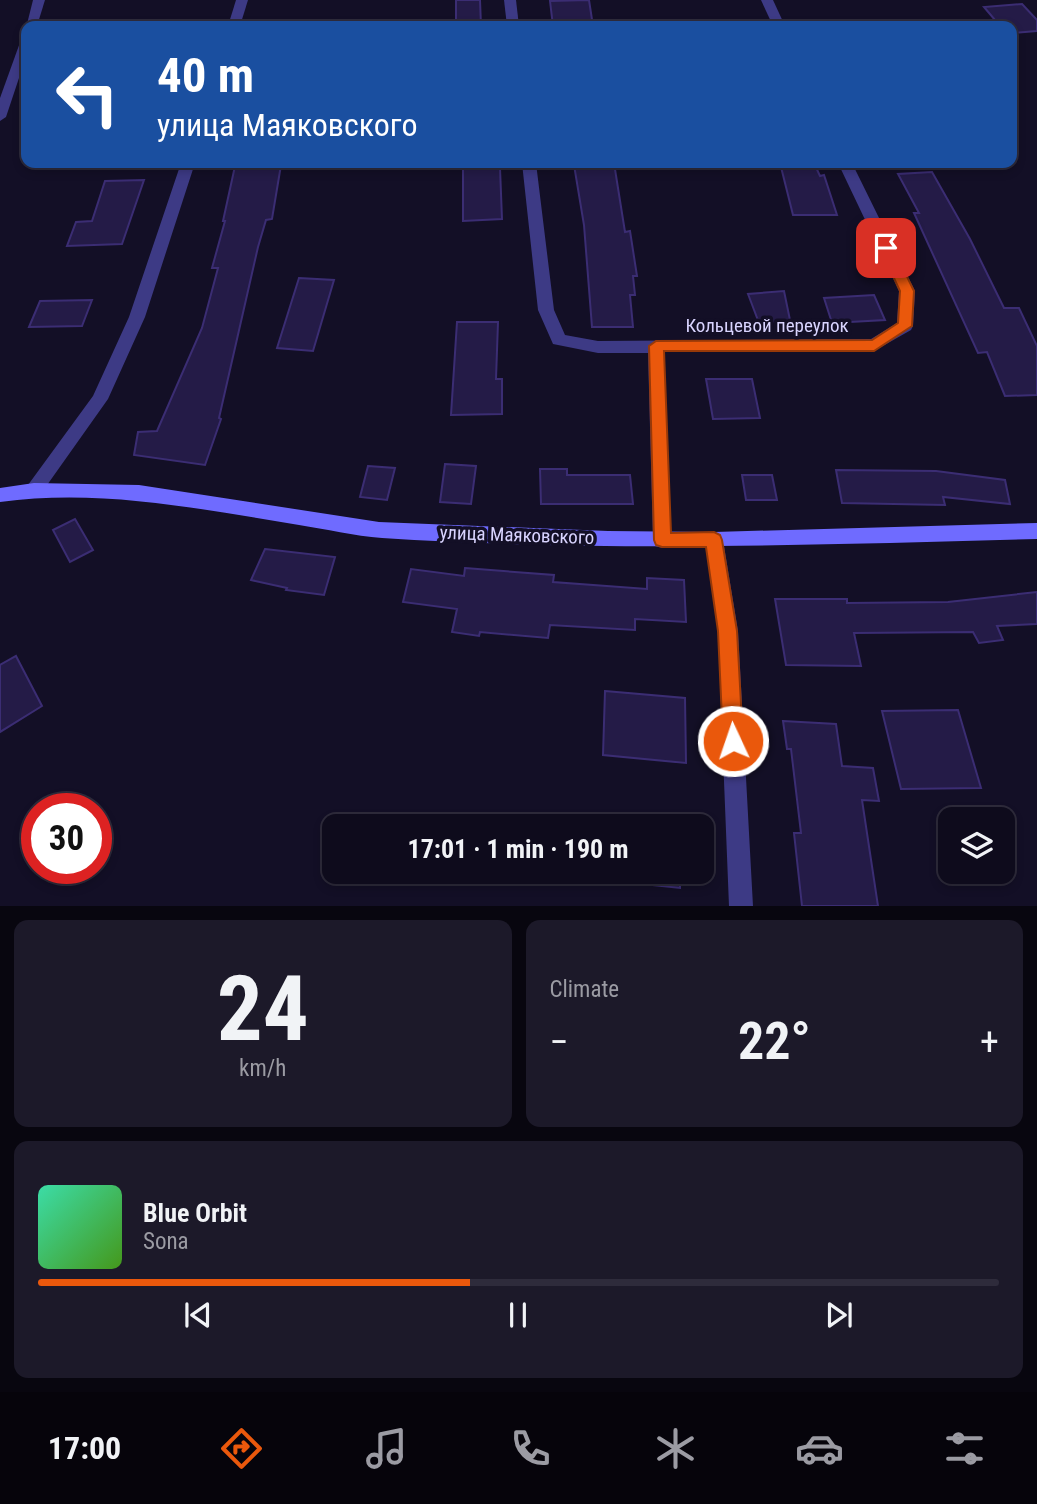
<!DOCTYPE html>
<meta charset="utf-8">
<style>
:root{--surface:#0e0b1c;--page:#1c1929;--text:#f1f3f6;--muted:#9b9ba3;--line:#2e2b3b;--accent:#ea580c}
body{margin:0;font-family:"Roboto Condensed",sans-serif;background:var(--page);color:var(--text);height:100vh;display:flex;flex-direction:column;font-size:26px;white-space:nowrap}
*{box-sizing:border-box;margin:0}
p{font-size:23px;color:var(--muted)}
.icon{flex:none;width:38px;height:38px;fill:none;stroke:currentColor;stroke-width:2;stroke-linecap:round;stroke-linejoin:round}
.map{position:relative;height:906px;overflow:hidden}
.panel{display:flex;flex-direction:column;gap:14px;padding:14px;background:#08060f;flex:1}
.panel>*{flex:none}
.banner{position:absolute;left:21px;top:21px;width:996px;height:147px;border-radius:14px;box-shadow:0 4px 10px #0003,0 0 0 2px var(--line);background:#1a4fa0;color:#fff;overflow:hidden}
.fabs{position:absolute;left:938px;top:807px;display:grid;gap:14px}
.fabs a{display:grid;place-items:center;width:77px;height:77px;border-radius:14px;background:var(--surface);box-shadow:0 4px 10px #0003,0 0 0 2px var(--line);font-size:35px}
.speed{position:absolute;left:21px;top:793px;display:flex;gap:14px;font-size:35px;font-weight:700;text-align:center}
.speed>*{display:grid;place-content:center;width:91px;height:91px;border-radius:50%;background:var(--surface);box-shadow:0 4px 10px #0003,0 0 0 2px var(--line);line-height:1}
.speed .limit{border:10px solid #d22;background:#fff;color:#111}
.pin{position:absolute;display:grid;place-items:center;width:60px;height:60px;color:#fff;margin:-30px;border-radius:14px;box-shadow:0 4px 10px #0006}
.me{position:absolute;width:77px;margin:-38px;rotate:357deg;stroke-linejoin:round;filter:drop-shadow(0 0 5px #0008)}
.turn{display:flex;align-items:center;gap:24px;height:147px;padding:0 21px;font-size:32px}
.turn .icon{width:91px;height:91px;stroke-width:2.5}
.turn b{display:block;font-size:49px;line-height:60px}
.big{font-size:52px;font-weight:700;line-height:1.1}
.panel .card{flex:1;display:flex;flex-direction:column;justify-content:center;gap:10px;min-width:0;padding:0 24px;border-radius:14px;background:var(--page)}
.panel .dial{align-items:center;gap:0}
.dial b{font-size:91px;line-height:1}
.song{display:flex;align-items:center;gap:21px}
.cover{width:84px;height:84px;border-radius:10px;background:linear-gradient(135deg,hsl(160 70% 55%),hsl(100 70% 35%))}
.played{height:7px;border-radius:4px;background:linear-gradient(90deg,var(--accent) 45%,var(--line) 45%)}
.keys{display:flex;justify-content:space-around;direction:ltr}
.heat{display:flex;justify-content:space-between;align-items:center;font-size:38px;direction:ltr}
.panel .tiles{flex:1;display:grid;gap:14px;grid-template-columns:1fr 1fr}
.card:last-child{grid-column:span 2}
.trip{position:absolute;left:322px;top:814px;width:392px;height:70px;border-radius:14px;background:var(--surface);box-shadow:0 4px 10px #0003,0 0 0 2px var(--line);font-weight:700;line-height:70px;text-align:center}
.dock{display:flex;height:112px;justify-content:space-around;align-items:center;background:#06040b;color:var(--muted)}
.dock .icon{width:49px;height:49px}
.dock .current{color:var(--accent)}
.dock b{font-size:32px;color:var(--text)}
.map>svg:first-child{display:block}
.building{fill:#241b47;stroke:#3b2d73;stroke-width:2}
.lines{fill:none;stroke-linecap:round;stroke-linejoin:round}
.street{fill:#3d3a85;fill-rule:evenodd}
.secondary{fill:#6f6bff;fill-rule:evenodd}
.route{fill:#ea580c;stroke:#983908;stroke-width:2}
.labels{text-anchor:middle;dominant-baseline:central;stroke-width:7;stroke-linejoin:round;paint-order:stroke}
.street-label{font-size:19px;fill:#d9d4ff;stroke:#130f26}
</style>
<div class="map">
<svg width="1037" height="906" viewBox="0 0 1037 906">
<rect width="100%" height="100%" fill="#130f26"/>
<!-- building -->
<g class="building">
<path d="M456,0H480L481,26H456Z"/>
<path d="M589,0L593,26H553L550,1Z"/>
<path d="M1022,4L1037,20V31L1012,33V26H1000L984,7Z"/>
<path d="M614,163L625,232L630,231L637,276H633L635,295H630L633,327H592L584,225L574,165Z"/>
<path d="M780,163H814L820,176L824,175L837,215H793Z"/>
<path d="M281,165L272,219L266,220L258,247L219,418L221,419L205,465L134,455L138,432L157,431L202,328L218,268H212L225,221H223L235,166Z"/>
<path d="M500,168L502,219L463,221V169Z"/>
<path d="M932,172L970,239L1004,308H1019L1037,346V395L1005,396L987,352L978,353L914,213H919L898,174Z"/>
<path d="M144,180L122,244L67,246L76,222L92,221L105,181Z"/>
<path d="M299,278L334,280L313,351L277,348Z"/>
<path d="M784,291L790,320L759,323L748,294Z"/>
<path d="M874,295L885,320L832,323L824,298Z"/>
<path d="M92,300L82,326L29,327L40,301Z"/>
<path d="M457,322H498L496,379H502V414L451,415Z"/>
<path d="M706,379H752L760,418L713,419Z"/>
<path d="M445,464L476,466L471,504L440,502Z"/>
<path d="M368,466L395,468L387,500L360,497Z"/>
<path d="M540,469H567V475H630L633,504H541Z"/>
<path d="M836,470L936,471L1005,480L1010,504L943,497L945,505L842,503Z"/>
<path d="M742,475H772L777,500H746Z"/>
<path d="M75,519L93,550L70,562L53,530Z"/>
<path d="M265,549L335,557L324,595L286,590L287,588L251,580Z"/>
<path d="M465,568L554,575L553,582L647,589V578L684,580L686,622L635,619V630L550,625L548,638L480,632L479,636L452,632L457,609L403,602L411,569L464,576Z"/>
<path d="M1037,592V624L997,626L1003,640L979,643L973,632L854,633L861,666L786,665L775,599H847V603L948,602Z"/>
<path d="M16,656L42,706L0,732V665Z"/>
<path d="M605,691L685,698L686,763L603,755Z"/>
<path d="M958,710L981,788L901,789L882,711Z"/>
<path d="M783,721L836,724L842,766L873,768L879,801L862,800L878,906H802L794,833H801L791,749H787Z"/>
<path d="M618,813L680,819V826H618Z"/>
<path d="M616,872H680V888L615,881Z"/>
</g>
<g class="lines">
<!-- street -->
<g class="street">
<path d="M33,0H45L37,26L26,28Z"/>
<path d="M236,0H248L240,26H228Z"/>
<path d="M504,0H516L519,26H507Z"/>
<path d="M761,0H773L785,26H773Z"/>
<path d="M22,37H26V57L6,117L0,121V98Z"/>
<path d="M181,163H195L145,317L108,399L40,495L34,497L28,495L25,490L28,485L93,396L129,317Z"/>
<path d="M522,163H536L554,310L565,335L598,341L871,339L897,323L899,291L838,163H852L915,291L913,326L911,330L874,351L664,352L671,540L669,546L662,548L655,546L653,540L648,353H598L553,344L538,310Z"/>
<path d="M714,532L721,534L723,540L738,631L753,906H729L718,631L705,540L707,534Z"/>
</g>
<!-- secondary -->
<path class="secondary" d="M34,483L139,485L379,522L608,531L714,532L1037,523V539C818,545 601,552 382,538C354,536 326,529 299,525C200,509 100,488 0,502V488Z"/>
</g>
<!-- route -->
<path class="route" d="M886,244L893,248L914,291L912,326L874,351H664L671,533L714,532L720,535L722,540L737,631L743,741L740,748L733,750L726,748L723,741L718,631L706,547H662L656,545L654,540L649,346L656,341L872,340L898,323L900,291L880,248Z"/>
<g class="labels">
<!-- street labels -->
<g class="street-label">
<text x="767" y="325">Кольцевой переулок</text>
<text transform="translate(517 535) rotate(2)">улица Маяковского</text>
</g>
</g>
</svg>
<div class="fabs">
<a><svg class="icon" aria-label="layers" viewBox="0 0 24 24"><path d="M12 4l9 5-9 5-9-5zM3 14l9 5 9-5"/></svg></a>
</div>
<div class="speed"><div class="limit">30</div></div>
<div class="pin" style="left:886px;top:248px;background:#d93025"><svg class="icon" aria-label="arrive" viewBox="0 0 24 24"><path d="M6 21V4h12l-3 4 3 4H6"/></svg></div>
<svg class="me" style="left:733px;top:741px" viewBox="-20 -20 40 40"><circle r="17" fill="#ea580c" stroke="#fff" stroke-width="3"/><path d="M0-11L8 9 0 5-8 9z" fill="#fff"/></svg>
<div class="trip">17:01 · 1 min · 190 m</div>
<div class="banner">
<div class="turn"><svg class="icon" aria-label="left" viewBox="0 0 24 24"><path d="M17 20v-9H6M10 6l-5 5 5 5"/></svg><div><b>40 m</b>улица Маяковского</div></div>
</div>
</div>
<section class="panel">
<div class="tiles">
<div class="card dial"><b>24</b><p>km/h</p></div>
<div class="card"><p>Climate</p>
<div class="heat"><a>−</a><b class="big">22°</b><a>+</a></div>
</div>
<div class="card">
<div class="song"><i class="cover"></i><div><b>Blue Orbit</b><p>Sona</p></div></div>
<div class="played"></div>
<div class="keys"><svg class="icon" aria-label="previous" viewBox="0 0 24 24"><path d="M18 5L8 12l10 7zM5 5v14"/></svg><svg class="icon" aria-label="pause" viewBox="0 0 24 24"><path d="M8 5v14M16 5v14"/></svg><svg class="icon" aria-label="next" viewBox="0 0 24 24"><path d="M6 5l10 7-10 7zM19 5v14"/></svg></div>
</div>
</div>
</section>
<nav class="dock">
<b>17:00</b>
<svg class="icon current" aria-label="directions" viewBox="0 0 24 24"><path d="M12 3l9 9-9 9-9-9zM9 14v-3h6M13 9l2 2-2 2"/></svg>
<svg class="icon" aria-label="music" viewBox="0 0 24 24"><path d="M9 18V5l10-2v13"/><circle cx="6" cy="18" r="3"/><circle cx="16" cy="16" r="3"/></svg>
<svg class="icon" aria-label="phone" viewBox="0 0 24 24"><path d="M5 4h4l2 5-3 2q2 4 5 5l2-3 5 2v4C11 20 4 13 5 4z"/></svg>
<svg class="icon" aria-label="climate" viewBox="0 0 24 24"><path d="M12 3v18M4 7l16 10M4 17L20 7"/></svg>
<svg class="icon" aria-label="car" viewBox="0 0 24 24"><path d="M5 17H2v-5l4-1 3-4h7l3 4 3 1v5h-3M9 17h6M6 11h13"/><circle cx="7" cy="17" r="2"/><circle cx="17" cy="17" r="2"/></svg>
<svg class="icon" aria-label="filters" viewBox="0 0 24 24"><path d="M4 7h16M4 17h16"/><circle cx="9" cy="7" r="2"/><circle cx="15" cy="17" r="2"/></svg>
</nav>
